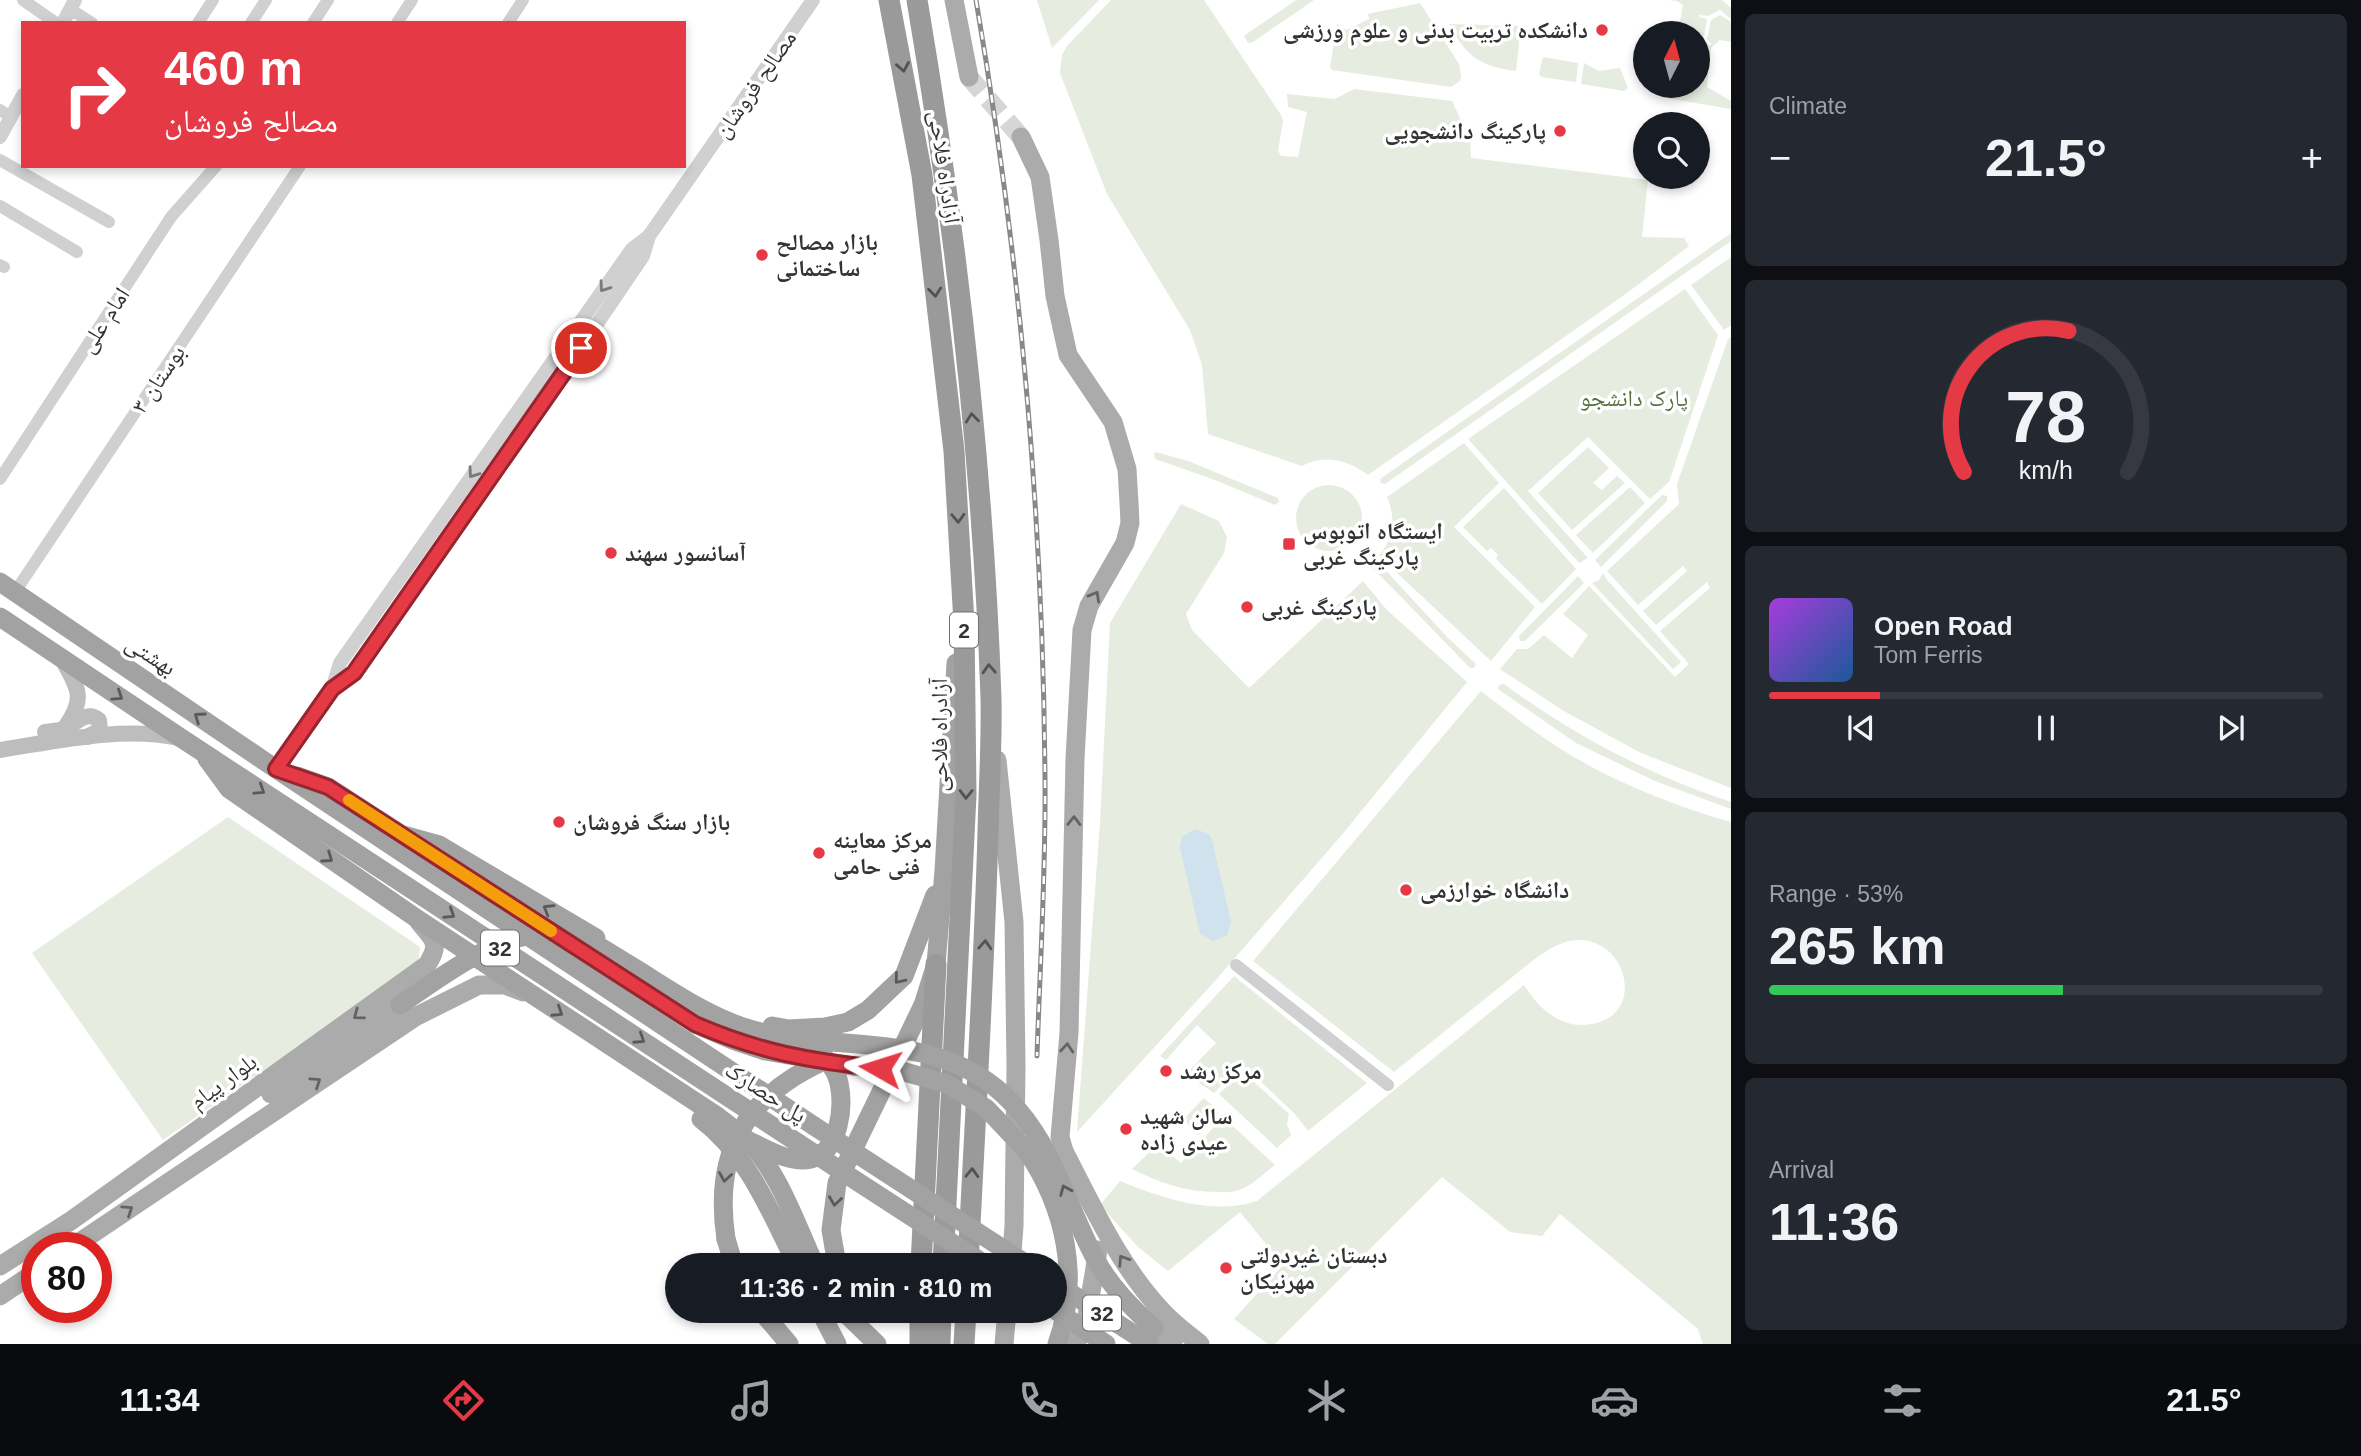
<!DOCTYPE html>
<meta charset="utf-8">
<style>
:root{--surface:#171b24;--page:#242831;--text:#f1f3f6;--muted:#9ea1a6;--line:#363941;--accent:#e63946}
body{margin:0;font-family:Arial,"Noto Naskh Arabic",sans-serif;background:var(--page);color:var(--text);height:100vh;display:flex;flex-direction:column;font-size:26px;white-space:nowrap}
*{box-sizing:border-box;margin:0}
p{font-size:23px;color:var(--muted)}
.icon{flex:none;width:38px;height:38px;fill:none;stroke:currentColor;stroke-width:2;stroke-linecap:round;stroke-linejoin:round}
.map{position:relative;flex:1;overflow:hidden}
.side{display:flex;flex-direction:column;gap:14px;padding:14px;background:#0d0f14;width:630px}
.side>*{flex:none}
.guide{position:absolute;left:21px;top:21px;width:665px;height:147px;border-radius:0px;box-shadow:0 4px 10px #0003;background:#e63946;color:#fff;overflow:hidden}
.needle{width:46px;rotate:6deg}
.buttons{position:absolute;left:1633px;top:21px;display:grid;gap:14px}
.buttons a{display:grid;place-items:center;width:77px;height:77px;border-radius:50%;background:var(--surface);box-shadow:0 4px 10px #0003;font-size:35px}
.speed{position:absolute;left:21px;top:1232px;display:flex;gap:14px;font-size:35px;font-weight:700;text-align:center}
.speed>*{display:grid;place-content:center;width:91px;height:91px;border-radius:50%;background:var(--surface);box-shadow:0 4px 10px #0003;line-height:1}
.speed .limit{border:10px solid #d22;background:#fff;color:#111}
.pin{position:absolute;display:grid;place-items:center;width:60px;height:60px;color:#fff;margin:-30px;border:4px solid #fff;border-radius:50%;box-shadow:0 2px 7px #0007}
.me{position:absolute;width:77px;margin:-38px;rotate:276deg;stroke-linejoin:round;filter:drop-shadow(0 0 5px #0008)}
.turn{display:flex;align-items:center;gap:24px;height:147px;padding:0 28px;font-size:32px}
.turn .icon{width:91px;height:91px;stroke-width:2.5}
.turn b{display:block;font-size:49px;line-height:60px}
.big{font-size:52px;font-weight:800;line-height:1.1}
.side .tile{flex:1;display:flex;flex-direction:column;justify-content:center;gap:10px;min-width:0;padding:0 24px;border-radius:10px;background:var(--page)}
.side .dial{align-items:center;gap:0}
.dial svg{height:182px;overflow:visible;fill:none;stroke:var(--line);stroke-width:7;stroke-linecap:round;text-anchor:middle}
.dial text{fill:var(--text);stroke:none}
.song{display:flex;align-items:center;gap:21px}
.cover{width:84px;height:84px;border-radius:10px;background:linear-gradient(135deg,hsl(280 70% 55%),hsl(210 70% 35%))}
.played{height:7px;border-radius:4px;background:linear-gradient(90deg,var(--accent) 20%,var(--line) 20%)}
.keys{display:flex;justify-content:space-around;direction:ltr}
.heat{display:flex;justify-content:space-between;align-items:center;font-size:38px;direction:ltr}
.charge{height:10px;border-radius:5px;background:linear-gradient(90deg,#34c759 53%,var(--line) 0)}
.trip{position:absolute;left:665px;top:1253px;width:402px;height:70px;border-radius:35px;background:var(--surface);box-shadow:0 4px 10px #0003;font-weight:800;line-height:70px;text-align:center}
.dock{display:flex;height:112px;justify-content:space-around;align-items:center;background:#090b0e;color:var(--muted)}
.dock .icon{width:49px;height:49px}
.dock .on{color:var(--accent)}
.dock b{font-size:32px;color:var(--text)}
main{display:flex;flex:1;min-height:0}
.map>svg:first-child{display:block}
.green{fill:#e6ecdf}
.water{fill:#cfe2ee}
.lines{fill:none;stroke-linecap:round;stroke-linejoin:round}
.primary-tunnel{stroke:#d6d6d6;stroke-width:19;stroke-dasharray:19 10;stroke-linecap:butt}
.minor{stroke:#d0d0d0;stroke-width:12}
.tertiary{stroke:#d0d0d0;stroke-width:14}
.secondary{stroke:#bdbdbd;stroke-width:16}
.primary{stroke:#ababab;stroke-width:19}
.trunk{stroke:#a2a2a2;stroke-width:19}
.motorway{stroke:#9a9a9a;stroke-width:21}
.rail-casing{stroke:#888;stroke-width:5}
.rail{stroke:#fff;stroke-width:2.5;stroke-dasharray:8;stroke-linecap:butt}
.trunk-bridge{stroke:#a2a2a2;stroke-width:19}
.oneway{stroke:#525252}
.oneway2{stroke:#7a7a7a}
.oneway3{stroke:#636363}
.oneway4{stroke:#5a5a5a}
.route-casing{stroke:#96252e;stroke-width:18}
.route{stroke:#e63946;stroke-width:12}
.slow{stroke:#f59e0b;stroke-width:12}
.poi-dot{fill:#e63946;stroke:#fff;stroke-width:2.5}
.labels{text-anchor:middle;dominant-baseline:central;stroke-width:7;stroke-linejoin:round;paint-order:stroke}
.shield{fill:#fff;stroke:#707070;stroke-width:2}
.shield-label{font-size:21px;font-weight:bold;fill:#333}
.poi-label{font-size:23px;font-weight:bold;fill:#333;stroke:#fff;text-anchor:start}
.street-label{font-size:23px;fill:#333;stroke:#fff}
.park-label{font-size:23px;fill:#56703f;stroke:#fff}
</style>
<main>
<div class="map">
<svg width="1731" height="1344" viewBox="0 0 1731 1344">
<rect width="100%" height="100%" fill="#fff"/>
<!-- green -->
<g class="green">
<path d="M1037,0H1099L1052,48Z"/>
<path d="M1111,0H1204L1281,115L1283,121L1278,151L1281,156L1298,157L1307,112L1288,107L1287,94L1335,99L1354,89L1452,101L1470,140L1471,158L1648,180L1642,237L1684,238L1689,246L1627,293L1368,475C1348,460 1324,454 1302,466L1208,434L1202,365L1190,330L1107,194L1060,73L1062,55L1067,46Z"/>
<path d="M1296,0H1314L1253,42L1248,43L1244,36Z"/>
<path d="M1668,0H1722L1731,8V19L1720,10L1708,16L1699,15V17L1707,19L1704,37L1698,36V33H1678L1683,5L1677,1Z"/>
<path d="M1420,3L1459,64L1461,76L1460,81L1451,87L1332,70L1330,67L1337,24L1347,30L1369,19L1368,14Z"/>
<path d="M1720,15L1731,22V42L1720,40L1711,48L1707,87L1731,101V109L1660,97L1655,86H1698V39L1703,40L1709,46L1712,44L1707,39L1711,20Z"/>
<path d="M1449,24L1521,26L1516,71C1480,67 1465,55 1449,24Z"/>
<path d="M1543,57L1578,63L1576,82L1541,77L1539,74Z"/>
<path d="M1584,63L1599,71L1620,68L1628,88L1624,91L1581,84Z"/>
<path d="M1731,233V241L1385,484L1381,483L1380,479Z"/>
<path d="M1731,257V325L1724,330L1691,285Z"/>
<path d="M1685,289L1718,335L1669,482L1650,499L1588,437L1528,491L1588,558L1579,563L1468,439Z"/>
<path d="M1731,337V788L1641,753L1562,710L1500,669L1517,649H1528L1544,635L1572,658L1588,635L1563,614L1589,586L1675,677L1689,664L1660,631L1710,588L1707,582L1656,625L1643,611L1687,571L1683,566L1638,605L1607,571L1679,504L1677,484L1728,339Z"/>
<path d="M1464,443L1499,483L1454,527L1535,607L1491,661L1379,556C1394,537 1396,519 1387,497Z"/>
<path d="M1588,447L1609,468L1593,483L1602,490L1617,476L1625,483L1572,530L1538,493Z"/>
<path d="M1156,452L1188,461L1278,498L1279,502L1275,505L1215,480L1155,459L1154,454Z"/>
<circle cx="1329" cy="518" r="33"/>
<path d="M1630,487L1645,503L1593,553L1576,535Z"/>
<path d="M1504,488L1576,569L1542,604L1496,559L1498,555L1491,548L1487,551L1463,527Z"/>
<path d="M1662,495L1667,496V501L1601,567L1595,560Z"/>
<path d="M1181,504L1219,521L1227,537L1224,553L1186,614L1192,630L1249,688L1363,581L1386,609L1467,682L1340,837L1214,982L1077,1132L1100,823L1110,623Z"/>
<path d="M1374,562H1378L1448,638L1476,664L1474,668H1470L1372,567Z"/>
<path d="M1603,573L1608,581L1681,662L1673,669L1592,583L1599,580Z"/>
<path d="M1578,576L1584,583L1525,641H1520L1519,636Z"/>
<path d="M1504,684C1575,736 1647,774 1731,802V809L1655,781L1576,743L1498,689L1499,685Z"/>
<path d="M1481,691C1508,712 1535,733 1564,751C1614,782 1674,806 1731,822V1344H1703L1698,1329L1560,1214L1542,1236L1510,1232L1442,1177L1275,1344H1268L1234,1319L1283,1265L1240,1212L1168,1271L1138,1247L1100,1205L1120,1181C1162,1198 1213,1216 1257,1201L1524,985C1537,1006 1557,1026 1584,1025C1652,1021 1627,929 1569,941C1557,944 1546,951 1536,958L1394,1072L1253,961Z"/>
<path d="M228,817L420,947L418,963L163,1140L32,953Z"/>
<path d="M1234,976L1367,1083L1308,1131L1295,1114L1242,1064L1214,1093L1186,1074L1216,1043L1197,1025L1166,1060L1160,1056Z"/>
<path d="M1243,1072L1289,1114L1287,1124L1291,1135L1277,1148L1219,1094Z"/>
<path d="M1204,1098L1219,1112L1199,1135L1183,1120Z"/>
<path d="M1223,1117L1275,1165C1263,1174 1253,1185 1239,1190C1232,1193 1224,1192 1217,1192C1186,1192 1160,1183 1132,1169L1158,1144L1181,1163Z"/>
</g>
<!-- water -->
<path class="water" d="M1195,829L1209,834L1212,840L1231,922L1227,935L1213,941L1200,933L1180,848L1182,837Z"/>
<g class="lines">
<!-- primary-tunnel -->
<path class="primary-tunnel" d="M969,77L1021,137"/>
<!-- minor -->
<g class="minor">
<path d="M23,0L56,23"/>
<path d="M70,9L92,23"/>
<path d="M198,23L213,0"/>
<path d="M251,23L266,0"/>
<path d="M313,23L328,0"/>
<path d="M397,23L412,0"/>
<path d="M508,23L523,0"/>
<path d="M0,110L11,117"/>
<path d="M0,160L109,222"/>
<path d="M0,206L77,252"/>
<path d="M0,265L4,267"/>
<path d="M0,479L171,217L216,166"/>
<path d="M15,592L300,166"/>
<path d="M1236,965L1388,1085"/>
</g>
<!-- tertiary -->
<g class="tertiary">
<path d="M63,23L75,0"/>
<path d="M0,137L23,95"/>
<path d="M332,689L340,663L632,249L649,236L813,0"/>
<path d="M276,769L332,689L354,673L519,439L643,256L649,236"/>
</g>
<!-- secondary -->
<g class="secondary">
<path d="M62,659C78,688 86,697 66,726"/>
<path d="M45,732C51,731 58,731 63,729C76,725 86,709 99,720L100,730L87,737"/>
<path d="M0,750C58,741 121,726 179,738"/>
</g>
<!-- primary -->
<g class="primary">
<path d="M954,0L969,77"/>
<path d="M1021,137L1040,177L1049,240L1055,296L1068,355L1113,422L1127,469L1129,503L1130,523L1125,543L1089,606L1082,630L1075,759L1069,1033L1060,1137L1064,1151C1093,1207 1120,1267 1163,1312C1174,1324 1188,1334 1200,1344"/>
<path d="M997,760L1014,922L1016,1065L1014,1226L1011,1265"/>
<path d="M271,1094L400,1005"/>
<path d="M71,1248L415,1017L479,985H505L523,992"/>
<path d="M0,1266L72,1220L427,965C441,943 434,940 419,922"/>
<path d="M0,1296L37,1271"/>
<path d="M1154,1328L1173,1344"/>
<path d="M1004,1344L1007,1311"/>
<path d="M1076,1344L1087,1316L1098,1250"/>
</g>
<!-- trunk -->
<g class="trunk">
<path d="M0,582L276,769L814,1126"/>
<path d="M0,617L181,738L798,1143"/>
<path d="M207,759L229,789L416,918L717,1116C727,1124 738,1131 747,1140C778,1170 797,1226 815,1265"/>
<path d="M297,776L328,787L413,842"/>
<path d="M403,835L439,845L596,938"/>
<path d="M450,865L695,1024"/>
<path d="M772,1026L789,1029L825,1027L848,1022L868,1010L904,976L935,895"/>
<path d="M701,1119C750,1157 770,1212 797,1265"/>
<path d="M749,1141C767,1149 790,1164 811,1159C840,1151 844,1107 839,1083C836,1070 828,1061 819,1051"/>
<path d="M1026,1150C1065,1207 1081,1278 1057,1344"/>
<path d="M726,1239L734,1265"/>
<path d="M837,1265L831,1230L837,1183L923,1005L936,964L944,871L956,663"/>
<path d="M761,1311L789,1344"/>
<path d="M820,1311L837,1344"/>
<path d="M843,1311L877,1344"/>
</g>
<!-- motorway -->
<g class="motorway">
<path d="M889,0L922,175L954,451L964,623L966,795L943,1265"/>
<path d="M917,0C956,230 983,464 991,698C992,742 989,787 988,832C984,976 975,1121 968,1265"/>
<path d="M921,1265L936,964"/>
<path d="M920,1311V1344"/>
<path d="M940,1344L941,1311"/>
<path d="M964,1344L966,1311"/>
</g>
<!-- rail casing -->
<g class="rail-casing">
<path id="rail" d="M976,0C1020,257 1043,518 1045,779C1046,871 1040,964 1037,1056"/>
</g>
<!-- rail -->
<use href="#rail" class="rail"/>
<!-- trunk-bridge -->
<g class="trunk-bridge">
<path d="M400,1005C444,975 503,928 561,933C584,934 603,949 623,961C662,984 699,1012 743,1027C826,1054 923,1029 996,1088C1051,1133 1064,1201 1096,1260C1111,1287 1131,1307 1154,1328"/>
<path d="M695,1024L735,1041L765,1051L852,1066L898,1070L947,1084L986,1108L1026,1150"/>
<path d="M814,1126L1028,1265"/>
<path d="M798,1143L986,1265"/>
<path d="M726,1239C713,1152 745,1096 826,1060"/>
<path d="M1055,1283L1149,1344"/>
<path d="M1055,1310L1106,1344"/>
</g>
</g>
<!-- one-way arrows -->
<defs><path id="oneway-chevron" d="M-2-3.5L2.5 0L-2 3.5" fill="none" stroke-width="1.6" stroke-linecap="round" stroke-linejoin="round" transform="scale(1.75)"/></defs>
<g class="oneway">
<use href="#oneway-chevron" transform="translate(903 67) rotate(80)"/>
<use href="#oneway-chevron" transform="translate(935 292) rotate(84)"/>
<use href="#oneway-chevron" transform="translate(972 418) rotate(-96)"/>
<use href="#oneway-chevron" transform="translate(958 518) rotate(88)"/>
<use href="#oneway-chevron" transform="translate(989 669) rotate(-93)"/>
<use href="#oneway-chevron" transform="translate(966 794) rotate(91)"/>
<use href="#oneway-chevron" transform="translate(985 945) rotate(-87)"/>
<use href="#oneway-chevron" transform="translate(972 1173) rotate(-88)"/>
</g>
<g class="oneway2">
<use href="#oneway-chevron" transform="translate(604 287) rotate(125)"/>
<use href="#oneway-chevron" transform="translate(473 473) rotate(125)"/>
</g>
<g class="oneway3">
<use href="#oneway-chevron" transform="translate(1095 596) rotate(-61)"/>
<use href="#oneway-chevron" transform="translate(1074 821) rotate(-89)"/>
<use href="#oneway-chevron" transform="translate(358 1015) rotate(144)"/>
<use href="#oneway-chevron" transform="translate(1067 1048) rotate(-85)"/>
<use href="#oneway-chevron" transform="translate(316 1082) rotate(-34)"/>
<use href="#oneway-chevron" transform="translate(128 1210) rotate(-34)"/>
<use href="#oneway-chevron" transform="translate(1123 1260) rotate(-123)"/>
</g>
<g class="oneway4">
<use href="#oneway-chevron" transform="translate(118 696) rotate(34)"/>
<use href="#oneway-chevron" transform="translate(199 717) rotate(-145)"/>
<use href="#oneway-chevron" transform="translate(260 790) rotate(33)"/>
<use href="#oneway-chevron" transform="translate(328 858) rotate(35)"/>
<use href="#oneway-chevron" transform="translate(548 909) rotate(-149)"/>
<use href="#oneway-chevron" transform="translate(450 914) rotate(33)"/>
<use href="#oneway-chevron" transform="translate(899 979) rotate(129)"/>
<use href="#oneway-chevron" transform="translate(558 1012) rotate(33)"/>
<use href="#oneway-chevron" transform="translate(640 1039) rotate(33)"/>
<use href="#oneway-chevron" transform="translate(725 1177) rotate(99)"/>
<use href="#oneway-chevron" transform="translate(1065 1190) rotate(-113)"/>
<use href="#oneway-chevron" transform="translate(835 1201) rotate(98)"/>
</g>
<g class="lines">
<!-- route casing -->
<g class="route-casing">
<path id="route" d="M581,348L354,673L332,689L276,769L328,787L695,1024C757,1051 812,1062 880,1068"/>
</g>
<!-- route -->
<use href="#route" class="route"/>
<!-- slow -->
<path class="slow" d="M349,800L551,931"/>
</g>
<!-- markers -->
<g class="poi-dot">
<circle cx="1602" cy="30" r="7"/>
<circle cx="1560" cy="131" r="7"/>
<circle cx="762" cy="255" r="7"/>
<rect x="1282" y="537" width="14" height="14" rx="3.5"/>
<circle cx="611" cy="553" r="7"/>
<circle cx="1247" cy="607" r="7"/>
<circle cx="559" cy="822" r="7"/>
<circle cx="819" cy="853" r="7"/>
<circle cx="1406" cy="890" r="7"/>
<circle cx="1166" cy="1071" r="7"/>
<circle cx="1126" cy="1129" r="7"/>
<circle cx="1226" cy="1268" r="7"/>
</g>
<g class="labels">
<!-- shield labels -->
<g class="shield">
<rect x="950" y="612.5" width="28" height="35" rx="5"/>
<rect x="481" y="930.5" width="38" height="35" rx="5"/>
<rect x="1083" y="1295.5" width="38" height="35" rx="5"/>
</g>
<g class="shield-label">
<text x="964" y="630">2</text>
<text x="500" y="948">32</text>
<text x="1102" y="1313">32</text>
</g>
<!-- poi labels -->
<g class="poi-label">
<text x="1588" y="30" text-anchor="end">دانشکده تربیت بدنی و علوم ورزشی</text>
<text x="1546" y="131" text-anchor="end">پارکینگ دانشجویی</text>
<text x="776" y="242">بازار مصالح<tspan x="776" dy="26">ساختمانی</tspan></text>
<text x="1303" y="531">ایستگاه اتوبوس<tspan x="1303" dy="26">پارکینگ غربی</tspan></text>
<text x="625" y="553">آسانسور سهند</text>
<text x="1261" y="607">پارکینگ غربی</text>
<text x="573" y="822">بازار سنگ فروشان</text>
<text x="833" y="840">مرکز معاینه<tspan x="833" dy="26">فنی حامی</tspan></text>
<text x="1420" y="890">دانشگاه خوارزمی</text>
<text x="1180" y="1071">مرکز رشد</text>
<text x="1140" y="1116">سالن شهید<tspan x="1140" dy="26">عیدی زاده</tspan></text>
<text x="1240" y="1255">دبستان غیردولتی<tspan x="1240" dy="26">مهرنیکان</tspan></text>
</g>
<!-- street labels -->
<g class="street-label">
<text transform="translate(755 84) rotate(-55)">مصالح فروشان</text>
<text transform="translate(945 167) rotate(82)">آزادراه فلاحی</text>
<text transform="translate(104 320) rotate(-57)">امام علی</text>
<text transform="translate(158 379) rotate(-56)">بوستان ۳</text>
<text transform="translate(151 655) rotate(33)">بهشتی</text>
<text transform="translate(939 735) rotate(-90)">آزادراه فلاحی</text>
<text transform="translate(223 1081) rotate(-36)">بلوار پیام</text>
<text transform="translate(766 1092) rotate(33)">پل حصارک</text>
</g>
<!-- park labels -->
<g class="park-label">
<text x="1634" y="398">پارک دانشجو</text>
</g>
</g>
</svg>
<div class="buttons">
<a><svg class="needle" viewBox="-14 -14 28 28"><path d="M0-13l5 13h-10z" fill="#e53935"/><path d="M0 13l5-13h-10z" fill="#9ea1a6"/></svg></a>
<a><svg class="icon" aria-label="search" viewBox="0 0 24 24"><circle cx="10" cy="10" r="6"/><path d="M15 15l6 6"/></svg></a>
</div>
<div class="speed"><div class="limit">80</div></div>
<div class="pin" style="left:581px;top:348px;background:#d93025"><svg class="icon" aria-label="arrive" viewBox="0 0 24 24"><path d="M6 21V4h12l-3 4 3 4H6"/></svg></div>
<svg class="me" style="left:880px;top:1068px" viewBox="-20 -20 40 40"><path d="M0-17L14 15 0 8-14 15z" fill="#e63946" stroke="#fff" stroke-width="4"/></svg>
<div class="trip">11:36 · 2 min · 810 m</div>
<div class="guide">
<div class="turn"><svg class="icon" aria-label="right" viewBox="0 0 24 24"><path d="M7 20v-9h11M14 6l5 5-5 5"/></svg><div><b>460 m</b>مصالح فروشان</div></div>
</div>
</div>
<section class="side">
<div class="tile"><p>Climate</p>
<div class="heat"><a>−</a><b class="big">21.5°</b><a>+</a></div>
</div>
<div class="tile dial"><svg viewBox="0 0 100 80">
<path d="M14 69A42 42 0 1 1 86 69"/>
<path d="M14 69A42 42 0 0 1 60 7" stroke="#e63946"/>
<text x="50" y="56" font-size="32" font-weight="700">78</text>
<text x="50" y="72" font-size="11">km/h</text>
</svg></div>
<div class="tile">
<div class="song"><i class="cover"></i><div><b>Open Road</b><p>Tom Ferris</p></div></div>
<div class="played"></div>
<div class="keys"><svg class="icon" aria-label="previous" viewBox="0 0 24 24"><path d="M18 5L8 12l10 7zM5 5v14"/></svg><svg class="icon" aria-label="pause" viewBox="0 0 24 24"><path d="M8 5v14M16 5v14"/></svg><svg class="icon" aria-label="next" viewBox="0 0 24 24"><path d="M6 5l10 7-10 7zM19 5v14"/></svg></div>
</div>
<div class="tile"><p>Range · 53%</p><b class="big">265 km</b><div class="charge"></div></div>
<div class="tile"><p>Arrival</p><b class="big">11:36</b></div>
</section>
</main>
<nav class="dock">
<b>11:34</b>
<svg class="icon on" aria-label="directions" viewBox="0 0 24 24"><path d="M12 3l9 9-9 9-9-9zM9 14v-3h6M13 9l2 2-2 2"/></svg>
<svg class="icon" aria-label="music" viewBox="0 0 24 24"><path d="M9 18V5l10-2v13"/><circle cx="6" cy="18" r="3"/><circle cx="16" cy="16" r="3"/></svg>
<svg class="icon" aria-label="phone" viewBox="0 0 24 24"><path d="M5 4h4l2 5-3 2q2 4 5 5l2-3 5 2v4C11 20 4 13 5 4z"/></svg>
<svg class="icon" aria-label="climate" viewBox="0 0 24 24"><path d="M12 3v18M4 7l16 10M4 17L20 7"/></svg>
<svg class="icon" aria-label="car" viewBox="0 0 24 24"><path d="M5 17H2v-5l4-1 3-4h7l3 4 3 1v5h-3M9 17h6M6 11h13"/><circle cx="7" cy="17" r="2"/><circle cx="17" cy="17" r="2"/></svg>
<svg class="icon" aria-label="filters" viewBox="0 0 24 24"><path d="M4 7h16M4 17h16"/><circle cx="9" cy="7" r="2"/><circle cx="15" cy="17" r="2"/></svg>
<b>21.5°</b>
</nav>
